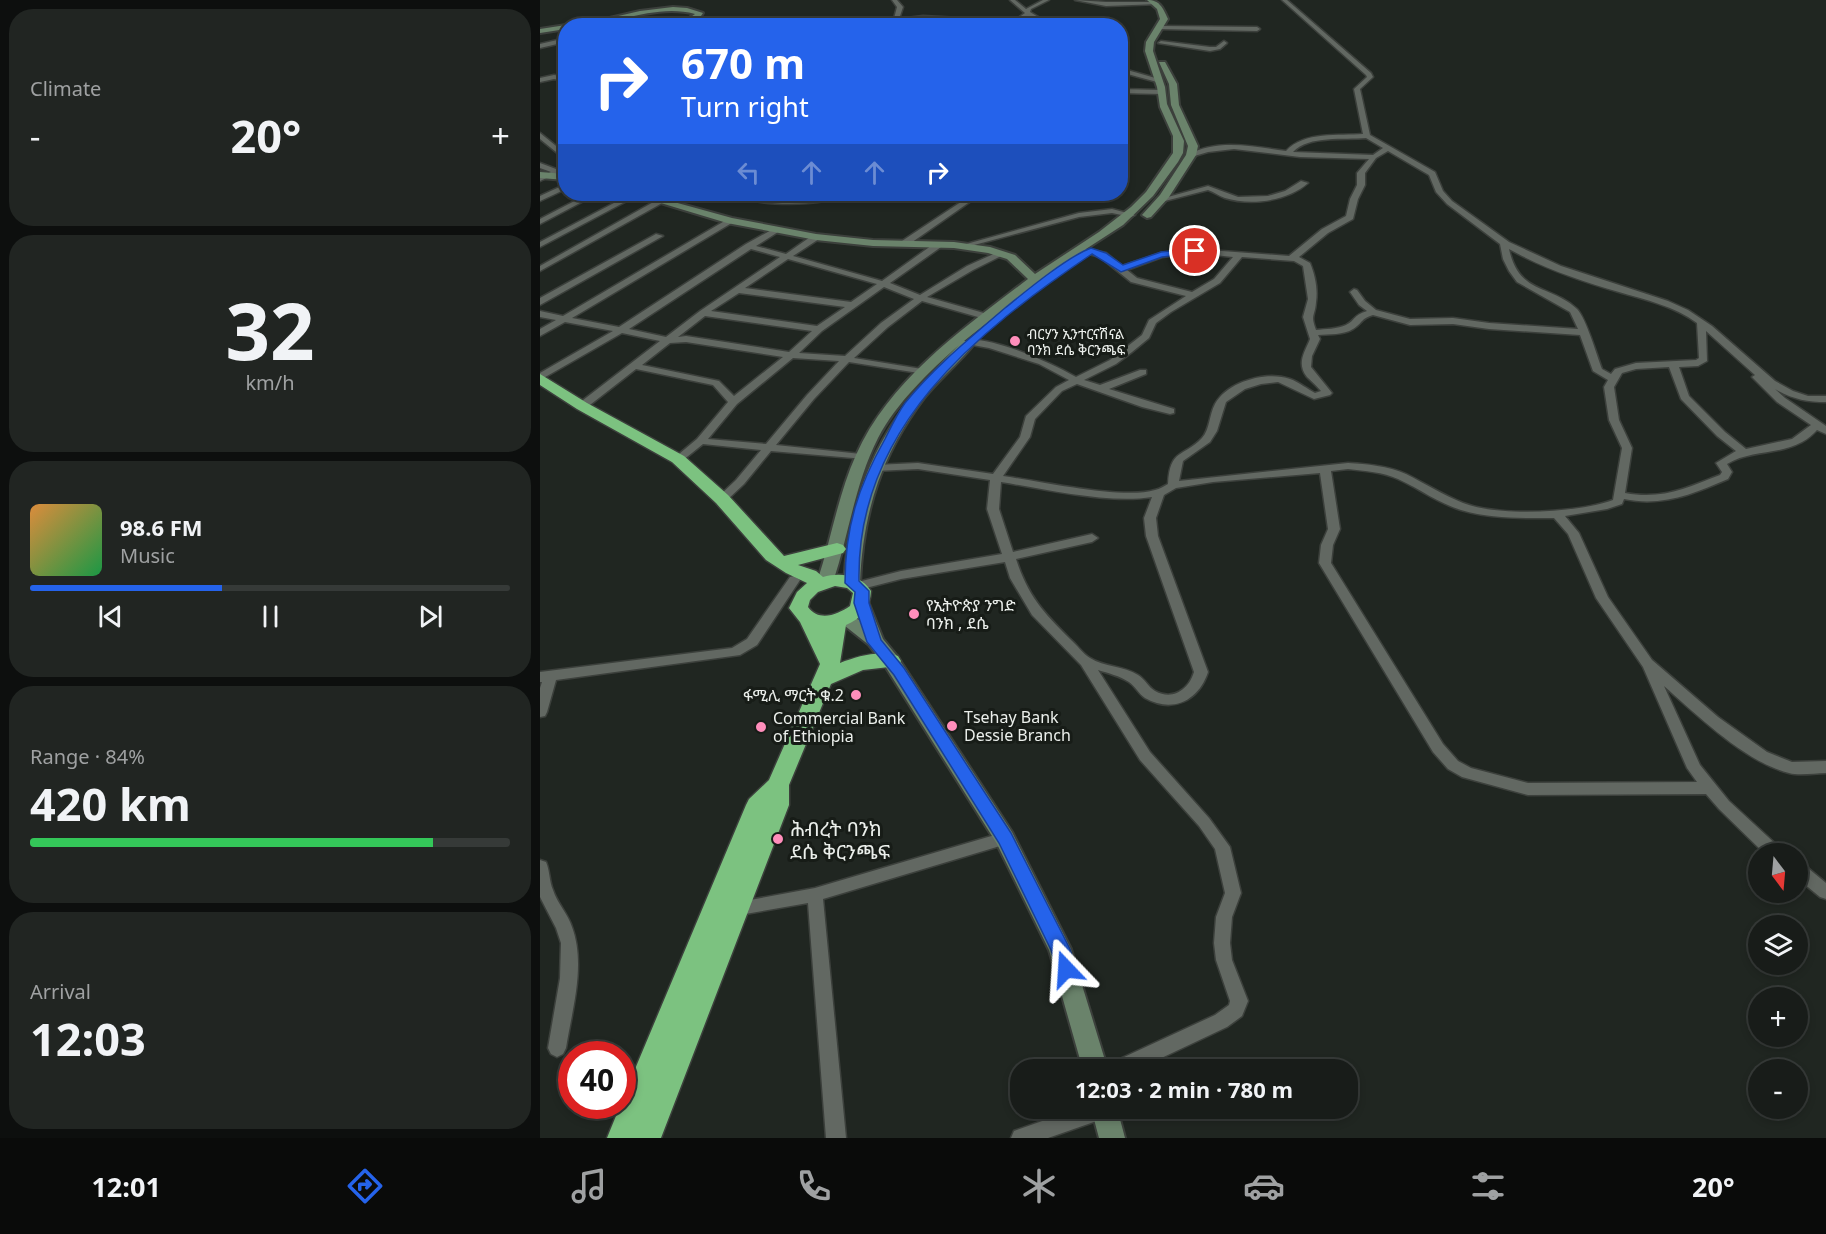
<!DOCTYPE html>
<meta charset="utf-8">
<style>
:root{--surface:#181c19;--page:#212522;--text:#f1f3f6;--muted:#9fa1a2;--line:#363a38;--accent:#2563eb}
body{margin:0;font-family:Georgia,"Noto Sans Ethiopic",serif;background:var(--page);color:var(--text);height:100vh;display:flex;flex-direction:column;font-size:22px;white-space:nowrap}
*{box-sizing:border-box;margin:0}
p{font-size:20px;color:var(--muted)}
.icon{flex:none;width:33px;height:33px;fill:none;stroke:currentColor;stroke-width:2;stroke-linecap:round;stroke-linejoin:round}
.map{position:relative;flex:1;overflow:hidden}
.side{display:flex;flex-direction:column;gap:9px;padding:9px;background:#0d0f0e;width:540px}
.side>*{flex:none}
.hud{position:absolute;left:18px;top:18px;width:570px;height:183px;border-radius:24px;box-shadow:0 3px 9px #0003,0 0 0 2px var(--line);background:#2563eb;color:#fff;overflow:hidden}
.needle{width:39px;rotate:164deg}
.tools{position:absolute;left:1208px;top:843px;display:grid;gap:12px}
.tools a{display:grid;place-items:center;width:60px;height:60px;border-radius:50%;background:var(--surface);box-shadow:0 3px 9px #0003,0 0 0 2px var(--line);font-size:30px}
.speed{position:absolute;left:18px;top:1041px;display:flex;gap:12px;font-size:30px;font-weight:700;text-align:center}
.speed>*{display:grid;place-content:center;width:78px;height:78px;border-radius:50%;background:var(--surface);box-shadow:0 3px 9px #0003,0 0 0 2px var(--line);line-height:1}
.speed .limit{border:9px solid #d22;background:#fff;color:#111}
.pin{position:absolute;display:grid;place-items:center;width:51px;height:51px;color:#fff;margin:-26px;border:3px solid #fff;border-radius:50%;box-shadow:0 2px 6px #0007}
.me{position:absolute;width:66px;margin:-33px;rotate:340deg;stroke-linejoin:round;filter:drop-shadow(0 0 4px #0008)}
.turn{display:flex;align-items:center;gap:21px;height:126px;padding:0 24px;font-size:27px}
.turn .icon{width:78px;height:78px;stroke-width:2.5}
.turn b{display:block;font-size:42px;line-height:51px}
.lanes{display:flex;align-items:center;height:57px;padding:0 24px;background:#0003;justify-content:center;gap:30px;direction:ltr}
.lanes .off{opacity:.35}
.big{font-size:45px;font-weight:700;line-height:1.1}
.side .widget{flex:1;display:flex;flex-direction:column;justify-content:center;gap:9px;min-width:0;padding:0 21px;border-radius:24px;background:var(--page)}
.side .dial{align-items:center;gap:0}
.dial b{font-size:78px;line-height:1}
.song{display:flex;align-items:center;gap:18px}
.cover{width:72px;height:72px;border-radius:9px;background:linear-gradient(135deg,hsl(30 70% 55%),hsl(140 70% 35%))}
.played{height:6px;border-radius:3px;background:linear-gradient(90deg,var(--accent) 40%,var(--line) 40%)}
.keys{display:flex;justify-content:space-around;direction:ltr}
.heat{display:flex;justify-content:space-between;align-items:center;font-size:33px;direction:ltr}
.charge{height:9px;border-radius:4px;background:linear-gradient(90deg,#34c759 84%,var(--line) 0)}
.trip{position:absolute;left:470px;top:1059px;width:348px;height:60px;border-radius:24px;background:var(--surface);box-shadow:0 3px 9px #0003,0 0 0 2px var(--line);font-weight:700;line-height:60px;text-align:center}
.dock{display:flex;height:96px;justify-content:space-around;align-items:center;background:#0a0b0a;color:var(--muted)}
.dock .icon{width:42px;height:42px}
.dock .active{color:var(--accent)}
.dock b{font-size:27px;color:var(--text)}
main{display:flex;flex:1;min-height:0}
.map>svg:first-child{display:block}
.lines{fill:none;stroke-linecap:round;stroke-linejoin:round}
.street-casing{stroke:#3c403c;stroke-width:3}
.secondary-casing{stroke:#3c403c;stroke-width:4}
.highway-casing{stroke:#3c403c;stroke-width:3}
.street{fill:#626862;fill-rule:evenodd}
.secondary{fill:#6a836b;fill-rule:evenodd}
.highway{fill:#7cc280;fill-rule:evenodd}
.route{fill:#2563eb;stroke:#184099;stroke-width:1.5}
.poi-dot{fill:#ff8ebb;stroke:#171c17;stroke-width:2}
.labels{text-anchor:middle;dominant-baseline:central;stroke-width:6;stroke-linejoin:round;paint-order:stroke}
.far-poi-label{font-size:14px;fill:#ebefeb;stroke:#171c17;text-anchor:start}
.poi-label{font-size:16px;fill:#ebefeb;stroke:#171c17;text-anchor:start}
.near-poi-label{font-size:20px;fill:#ebefeb;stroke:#171c17;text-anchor:start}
</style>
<main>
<section class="side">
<div class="widget"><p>Climate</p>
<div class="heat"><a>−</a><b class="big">20°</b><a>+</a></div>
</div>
<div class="widget dial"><b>32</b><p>km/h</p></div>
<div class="widget">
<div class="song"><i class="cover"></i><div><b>98.6 FM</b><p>Music</p></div></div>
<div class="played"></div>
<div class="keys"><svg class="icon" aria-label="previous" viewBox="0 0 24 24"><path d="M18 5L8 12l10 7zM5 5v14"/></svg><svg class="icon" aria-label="pause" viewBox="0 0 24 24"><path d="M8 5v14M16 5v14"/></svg><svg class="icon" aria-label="next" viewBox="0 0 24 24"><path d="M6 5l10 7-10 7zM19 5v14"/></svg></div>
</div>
<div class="widget"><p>Range · 84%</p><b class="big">420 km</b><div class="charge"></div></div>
<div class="widget"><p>Arrival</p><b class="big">12:03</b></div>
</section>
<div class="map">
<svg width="1286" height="1138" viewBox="0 0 1286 1138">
<rect width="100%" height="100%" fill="#202621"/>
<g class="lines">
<!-- street casing -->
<g class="street-casing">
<g id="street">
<path d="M352,0H357L363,7L359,19L383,16L474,21L485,13L470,0H475L486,9L503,0H509L491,9L490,12L513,26H506L489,16L474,26H467L469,23L383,20L359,22L358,26H352L357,7Z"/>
<path d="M535,0L566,2H616L619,4L566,6Z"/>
<path d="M742,0H747L831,73L833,77L820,89L830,135L895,172L903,191L912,201L969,242L1021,266L1128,301L1148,310L1172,326L1235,381L1253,391L1268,396H1286V402C1267,402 1252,399 1235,389L1245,398L1286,426V434L1277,430C1273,434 1268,439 1262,442C1239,455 1210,450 1187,464L1192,472L1188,479C1153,494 1122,507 1084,499L1082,504L1067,509L1025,516L1039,533L1068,597L1112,660L1178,717L1227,752L1252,762L1286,761V773C1274,773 1260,776 1249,773C1205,762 1157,715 1124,686L1160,765L1189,801L1241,849L1244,854H1225L1179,809L1166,794L988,795L922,777L908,769L893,752L779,563L781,545L788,529L780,473L673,482L636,488L624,495L616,518L618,536L668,672C659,700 633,714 605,698C599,694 595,686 589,682C580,676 568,673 558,670L610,752L669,818L690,847L701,893L692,917L690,943L692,960L708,1001L702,1016L687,1027L596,1070H566L569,1064L675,1015L689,1005L690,1001L676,960L674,943L676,917L685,893L675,849L659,826L600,760L541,665L492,615L470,578L465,562L361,579L318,590L314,589L312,586L314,583L361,571L462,554L447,509L450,480L378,469L335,471L330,468L335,465L378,463L453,474L480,437L486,416L516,387L529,380L499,364L449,348L427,344V340C454,337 511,363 536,377L570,360L602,335L609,320L646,296L591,282L560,257L538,251V247L566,253L582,266L621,253L655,249L749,256L782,229L806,216L810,199L817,185V173L829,159L760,157L694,149L668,152L651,157L648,155C677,138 715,147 746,151C764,131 799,136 823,134L814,89L827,77L826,75ZM826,138L843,148L833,155L753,152C769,135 804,140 826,138ZM848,151L889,175L896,192L907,204L960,244L963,259L969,271L977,282L1030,312L1038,329L949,323L913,318L870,319L836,310L825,301L817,290L814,289L810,292L819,305L827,311C812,316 816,320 806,325C798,329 785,329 776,330C770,314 775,317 776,302C778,289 775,275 770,263L759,257L788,233L813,219L818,199L825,185V173L836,158ZM969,249C1003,268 1041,281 1079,292C1106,300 1134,306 1157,323L1159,358L1156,360L1096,363L1075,369L1071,374L1062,369C1057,356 1046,318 1037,309C1010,284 979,295 969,249ZM655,253L693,257L674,279L652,292L597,278L587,270L622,257ZM702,257L754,261L763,266L768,299L763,317L770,339C765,352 756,363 767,377C772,382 777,386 781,391L775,393C767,389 759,382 750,379C727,371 688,381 675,404C669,415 670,429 662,438C643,458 630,448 628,484C624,486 620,489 615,490C584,500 498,481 463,476L490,437L495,419L522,391L537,384L602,407L630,414L634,413V409L569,389L606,374V370H600L560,385L544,380L576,364L592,352L609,338L616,323L631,312L680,283ZM833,315L870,325L913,324L949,329L1040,335L1053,371L1068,380L1064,387L1069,420L1082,448L1073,500C1037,513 959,517 923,503C903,495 886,484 866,474C848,466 827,464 808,463L639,481L643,461L670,442L677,431L686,402L705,389L721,384L738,382L774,399L790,395L792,393L771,367L772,356L780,339L778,335C789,334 804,335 813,329C823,323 820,319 833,315ZM1166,331L1215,375L1212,377L1237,402L1271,425L1252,439L1206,449L1185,432L1149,396L1139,367L1158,366L1167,361ZM1129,367L1141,399L1177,436L1196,451L1176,463L1182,472L1180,475C1146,488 1122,500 1085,493L1092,448L1079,420L1074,387L1082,373L1096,369ZM808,469C825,471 843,472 858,479C880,489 898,503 921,510C952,519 982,518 1014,518L1028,534L1056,598L1103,667L1147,768L1157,782L988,783L931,768L918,761L903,744L791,563L793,545L800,529L791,471ZM461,482C505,489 569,504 612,497L604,518L606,536L654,672C649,689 633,701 615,691C608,687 605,679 598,675C584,666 564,667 550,658C543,654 537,645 530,639C503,612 488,596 476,559L552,542L558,538L552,534L473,552L459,509Z"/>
<path d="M621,26L717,27L720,29L717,31L619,29Z"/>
<path d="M26,38V42L0,48V44Z"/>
<path d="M684,41L687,43L680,49L670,51L618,43L621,41L670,47H676Z"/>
<path d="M580,68L619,79L620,80L617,82L580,72Z"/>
<path d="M14,75L26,77V81L14,79L0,82V78Z"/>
<path d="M580,89L621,90L624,92L621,94L580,93Z"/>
<path d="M0,133L26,154V160L0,139Z"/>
<path d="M0,163L16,169L26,164V169L0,181V177L11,172L0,168Z"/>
<path d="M761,181L768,183C748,201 711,206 685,198C679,196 674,192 668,190L621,202L617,200L668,186L698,197L728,196L745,191Z"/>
<path d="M26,184V189L0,201V196Z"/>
<path d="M48,194H57L0,224V219Z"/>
<path d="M91,194H100L0,247V242Z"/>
<path d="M194,194H206L250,199L305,194C283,207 216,207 194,194Z"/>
<path d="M433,194H441L368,245H362V241Z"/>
<path d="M117,200L124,202L0,271V266Z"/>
<path d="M572,209L595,215L591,217L572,213L539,217L423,248L419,246L539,213Z"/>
<path d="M188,219L195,221L32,318L79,327L206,244L235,228H238V232L216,246L246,254L273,235H279V239L253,256L342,281L395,243H401V247L350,283L380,295L427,266L458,252L465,254L433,270L387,297L451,315V319H445L382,301L348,327L314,358L382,369L385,370V374L309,362L274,399L236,445L321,454L325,455L326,457L325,459L231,451L204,484L186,501L182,502L176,499L178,497L196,480L221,450L163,444L142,461H134L133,459L157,439L188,402L173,385L96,369L46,408H38V404L120,341L82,333L0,380V373L73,331L25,322L0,336V329L16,320L0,317V311L23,316ZM211,249L240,257L160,311L126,337L89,329ZM248,259L337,284L311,302L205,288ZM344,287L374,299L341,323L305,356L259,353L282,331ZM199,293L305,307L277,326L171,311ZM165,316L272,331L249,352L146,336L138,337ZM146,342L243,357L194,396L179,381L102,365L130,343ZM253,358L299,361L267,395L226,444L168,439L197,404Z"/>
<path d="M116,234L123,236L0,305V298Z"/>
<path d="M254,576L260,580L217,645L200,655L16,680L7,712L5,716L0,717V688L2,682H0V672L192,648L207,639L250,577Z"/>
<path d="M465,832L470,833L473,838L470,843L283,899L306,1138H286L268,903L194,916L188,914L186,909L188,904L275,888Z"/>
<path d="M0,860L6,862C10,871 9,881 13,890C17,903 28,914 32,927C46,965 32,1010 26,1048L23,1054L17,1057L11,1054L8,1048L20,978L21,943L16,928L0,897Z"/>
<path d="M1257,862L1263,864L1286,883V899L1280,897L1257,878Z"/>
<path d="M539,1108L573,1109L571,1116L508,1138H471L474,1131Z"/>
</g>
</g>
<!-- secondary casing -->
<g class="secondary-casing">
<g id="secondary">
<path d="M607,0C620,0 623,8 628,19L614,42L613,51L625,87L627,104L644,141L643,153L638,162L613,196L583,225L515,269L424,341H432L434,344C419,363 399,379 384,398C341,455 323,512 320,583L318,587H306L304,583C310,481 346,416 419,345C389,372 357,402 338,438C315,483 309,534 293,582L291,586H279L277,582C291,540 298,495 316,455C350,379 424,328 488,279L467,259L448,253L414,248L333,246L276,240L187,223L91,194H105L192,218L276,234L333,240L414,242L450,247L475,255L495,274L559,232L591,207L606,192L633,153V136L620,107L617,87L605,51L606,42L620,19L617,9Z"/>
<path d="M133,7L147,8L163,13C157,23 149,26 138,26L155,14C115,3 74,26 35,26L100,11Z"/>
<path d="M26,25L29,26H26V29L0,33V29Z"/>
<path d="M619,62H625L637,84L639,105L658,146L656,155L629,197L611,217L607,218L602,215L620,195L646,155L648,146L631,105L629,84Z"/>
<path d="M0,172L26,174V180L0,178Z"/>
<path d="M321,597L327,599L343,639L357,656L472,832L531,949L568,1070H543L509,950L457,844L345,666L329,645L295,618L298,614L304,612L319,620L312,603L315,599Z"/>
<path d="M551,1108H577L585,1138H559Z"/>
</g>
</g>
<!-- highway casing -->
<g class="highway-casing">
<path id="highway" d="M0,374L47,403L144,456L188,495L244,556L297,543L303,545L306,549L303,553L258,565L276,571L283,577C300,572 321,575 331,591C330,608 322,618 306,625L300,663C318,656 339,650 358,656L361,661L358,666L323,670L291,684L249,785V805L121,1138H67L80,1106H82V1100L206,805L209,799L229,780L280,664L260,622L249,608L257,592L267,583L246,573L226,560L176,503L132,462L37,409L0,385ZM295,586L307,588L313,593L310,606C297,615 279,622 268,607L270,600L278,592Z"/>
</g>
<!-- street -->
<use href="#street" class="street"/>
<!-- secondary -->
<use href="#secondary" class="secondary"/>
<!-- highway -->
<use href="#highway" class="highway"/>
</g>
<!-- route -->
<path class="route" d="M551,248L566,253L583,265L621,252L655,248L660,251L655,254L622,257L581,272L552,254C436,332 316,428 319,581L329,591V603L341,640L364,668L471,833L530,949L536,969L533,976L526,978L519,976L511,950L459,843L354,675L327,642L314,603L315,592L305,583C305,527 318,487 345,439C351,427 357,414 365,403C394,367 430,338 465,308C486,291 527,257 551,248Z"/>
<!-- markers -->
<g class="poi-dot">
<circle cx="475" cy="341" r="6"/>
<circle cx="374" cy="614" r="6"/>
<circle cx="316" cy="695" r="6"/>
<circle cx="412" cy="726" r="6"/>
<circle cx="221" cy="727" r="6"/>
<circle cx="238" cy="839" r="6"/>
</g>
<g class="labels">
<!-- far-poi labels -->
<g class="far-poi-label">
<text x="487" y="333">ብርሃን ኢንተርናሽናል<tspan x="487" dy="16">ባንክ ደሴ ቅርንጫፍ</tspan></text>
</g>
<!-- poi labels -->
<g class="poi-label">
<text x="386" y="605">የኢትዮጵያ ንግድ<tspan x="386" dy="18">ባንክ , ደሴ</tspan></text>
<text x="304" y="695" text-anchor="end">ፋሚሊ ማርት ቁ.2</text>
<text x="424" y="717">Tsehay Bank<tspan x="424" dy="18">Dessie Branch</tspan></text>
<text x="233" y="718">Commercial Bank<tspan x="233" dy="18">of Ethiopia</tspan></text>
</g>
<!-- near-poi labels -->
<g class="near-poi-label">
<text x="250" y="828">ሕብረት ባንክ<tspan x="250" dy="23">ደሴ ቅርንጫፍ</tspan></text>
</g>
</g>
</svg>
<div class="tools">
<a><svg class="needle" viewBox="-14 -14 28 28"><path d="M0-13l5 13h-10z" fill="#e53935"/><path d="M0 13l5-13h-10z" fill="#9fa1a2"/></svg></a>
<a><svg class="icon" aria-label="layers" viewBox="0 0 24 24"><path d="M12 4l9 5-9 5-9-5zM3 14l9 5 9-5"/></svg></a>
<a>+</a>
<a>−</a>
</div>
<div class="speed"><div class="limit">40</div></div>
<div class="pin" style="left:655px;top:251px;background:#d93025"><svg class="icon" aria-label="arrive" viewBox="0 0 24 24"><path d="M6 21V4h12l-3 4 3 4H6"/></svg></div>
<svg class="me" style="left:526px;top:969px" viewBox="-20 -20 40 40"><path d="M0-17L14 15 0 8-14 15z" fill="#2563eb" stroke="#fff" stroke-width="4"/></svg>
<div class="trip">12:03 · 2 min · 780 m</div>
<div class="hud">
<div class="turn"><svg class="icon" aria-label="right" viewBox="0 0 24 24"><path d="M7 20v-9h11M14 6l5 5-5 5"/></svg><div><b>670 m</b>Turn right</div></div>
<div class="lanes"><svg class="icon off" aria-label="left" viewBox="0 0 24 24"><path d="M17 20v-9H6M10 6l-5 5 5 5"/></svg><svg class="icon off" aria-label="ahead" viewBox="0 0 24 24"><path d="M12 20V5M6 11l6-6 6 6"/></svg><svg class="icon off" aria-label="ahead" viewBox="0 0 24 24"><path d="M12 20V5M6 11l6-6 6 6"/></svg><svg class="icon" aria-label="right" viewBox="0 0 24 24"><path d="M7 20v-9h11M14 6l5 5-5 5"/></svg></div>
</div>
</div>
</main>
<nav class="dock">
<b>12:01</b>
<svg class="icon active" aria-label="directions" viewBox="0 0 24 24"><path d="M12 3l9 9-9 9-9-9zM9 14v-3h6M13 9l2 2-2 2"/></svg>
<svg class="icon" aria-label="music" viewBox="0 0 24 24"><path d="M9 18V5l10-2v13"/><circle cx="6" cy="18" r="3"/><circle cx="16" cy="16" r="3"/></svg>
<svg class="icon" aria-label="phone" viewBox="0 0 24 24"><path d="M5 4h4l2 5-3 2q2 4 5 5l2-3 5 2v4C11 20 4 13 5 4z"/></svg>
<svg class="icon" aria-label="climate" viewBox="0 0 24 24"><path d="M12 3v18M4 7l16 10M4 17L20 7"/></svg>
<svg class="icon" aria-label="car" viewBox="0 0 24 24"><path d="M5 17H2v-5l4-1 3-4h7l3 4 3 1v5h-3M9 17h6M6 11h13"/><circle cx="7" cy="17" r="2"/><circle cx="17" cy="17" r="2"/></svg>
<svg class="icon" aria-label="filters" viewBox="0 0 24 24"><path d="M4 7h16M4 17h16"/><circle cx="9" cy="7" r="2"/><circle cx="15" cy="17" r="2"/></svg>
<b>20°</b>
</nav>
